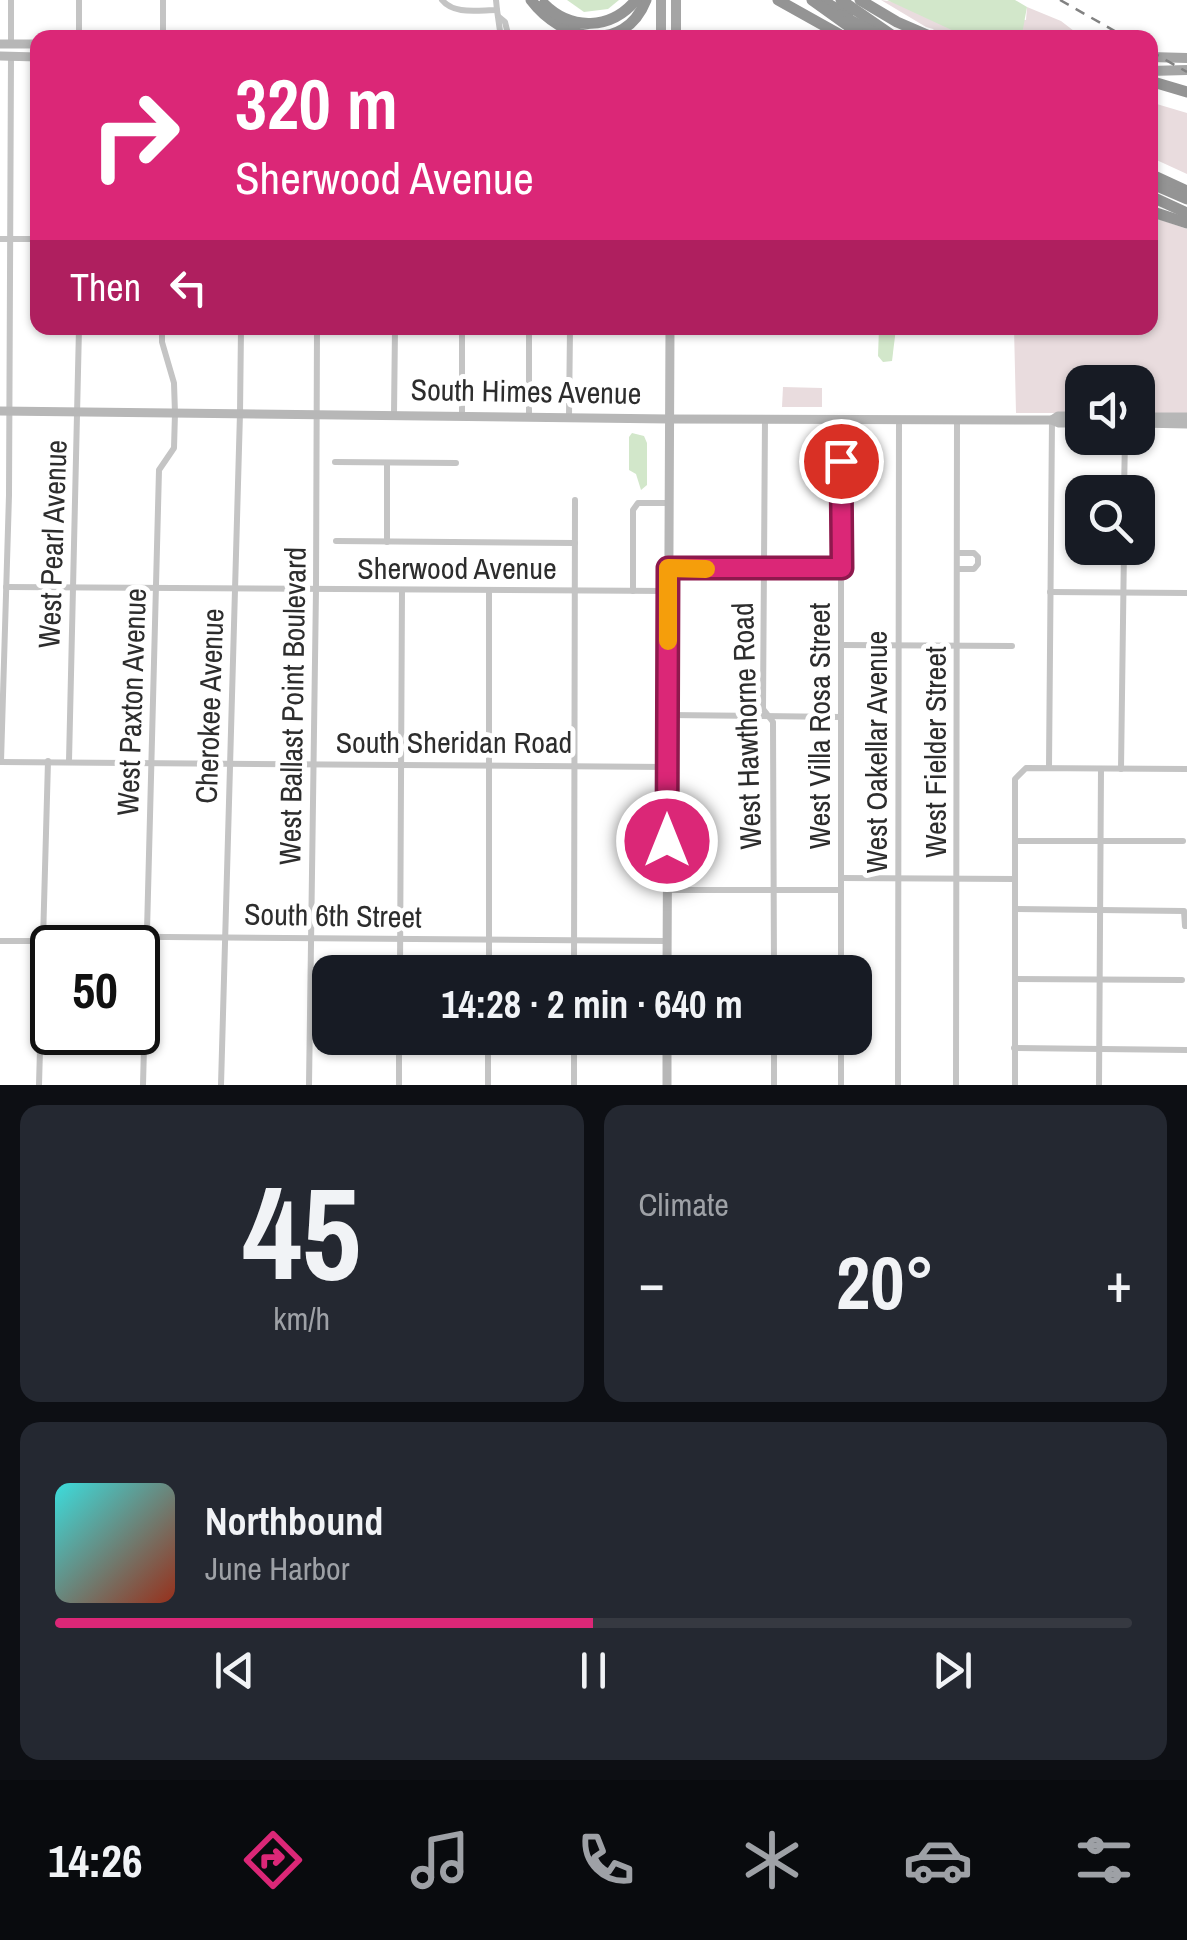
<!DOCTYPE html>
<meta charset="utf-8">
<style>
:root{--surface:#171b24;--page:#242831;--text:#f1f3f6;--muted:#9ea1a6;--line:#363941;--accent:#db2777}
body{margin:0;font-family:"Archivo Narrow",sans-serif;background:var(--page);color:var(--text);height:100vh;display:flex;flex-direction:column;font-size:38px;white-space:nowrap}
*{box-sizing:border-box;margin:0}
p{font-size:32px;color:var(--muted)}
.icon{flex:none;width:55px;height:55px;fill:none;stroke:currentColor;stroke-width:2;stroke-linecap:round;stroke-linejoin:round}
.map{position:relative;height:1085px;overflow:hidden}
.sheet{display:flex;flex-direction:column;gap:20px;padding:20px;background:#0d0f14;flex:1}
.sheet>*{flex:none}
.guide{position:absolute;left:30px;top:30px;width:1128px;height:305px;border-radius:20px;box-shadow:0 2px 8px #0004;background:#db2777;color:#fff;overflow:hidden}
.controls{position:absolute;left:1065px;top:365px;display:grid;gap:20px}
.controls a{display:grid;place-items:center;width:90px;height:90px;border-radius:20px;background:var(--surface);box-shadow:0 2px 8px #0004;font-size:50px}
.speed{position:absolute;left:30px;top:925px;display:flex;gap:20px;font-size:50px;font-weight:700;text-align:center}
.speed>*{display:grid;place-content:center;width:130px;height:130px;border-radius:50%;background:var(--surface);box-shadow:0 2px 8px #0004;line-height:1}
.speed .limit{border:5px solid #111;border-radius:15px;background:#fff;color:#111}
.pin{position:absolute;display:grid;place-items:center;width:85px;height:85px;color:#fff;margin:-42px;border:5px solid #fff;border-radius:50%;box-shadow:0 2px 10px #0007}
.me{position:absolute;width:110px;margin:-55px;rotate:0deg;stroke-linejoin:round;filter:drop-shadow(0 0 8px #0008)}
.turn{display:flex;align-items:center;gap:35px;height:210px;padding:0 40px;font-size:45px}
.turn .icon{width:130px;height:130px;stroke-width:2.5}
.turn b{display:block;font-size:70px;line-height:85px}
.then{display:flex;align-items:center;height:95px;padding:0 40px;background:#0003;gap:20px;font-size:38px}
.big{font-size:75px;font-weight:800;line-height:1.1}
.sheet .card{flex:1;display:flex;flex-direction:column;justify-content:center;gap:15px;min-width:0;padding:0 35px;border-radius:20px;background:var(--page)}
.sheet .dial{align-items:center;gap:0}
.dial b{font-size:130px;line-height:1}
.song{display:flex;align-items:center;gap:30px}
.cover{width:120px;height:120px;border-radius:15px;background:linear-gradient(135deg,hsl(180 70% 55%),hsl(10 70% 35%))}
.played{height:10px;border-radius:5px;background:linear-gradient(90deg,var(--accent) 50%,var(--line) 50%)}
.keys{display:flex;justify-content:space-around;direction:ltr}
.heat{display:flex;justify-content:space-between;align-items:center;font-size:55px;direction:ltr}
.sheet .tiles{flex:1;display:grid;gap:20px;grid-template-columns:1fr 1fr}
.card:last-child{grid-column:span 2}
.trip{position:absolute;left:312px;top:955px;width:560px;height:100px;border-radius:20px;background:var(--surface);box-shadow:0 2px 8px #0004;font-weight:800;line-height:100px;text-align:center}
.menu{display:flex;height:160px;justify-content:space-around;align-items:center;background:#090b0e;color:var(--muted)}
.menu .icon{width:70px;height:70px}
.menu .on{color:var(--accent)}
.menu b{font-size:45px;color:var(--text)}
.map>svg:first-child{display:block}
.green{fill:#e9dcde}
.water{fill:#d2e7ca}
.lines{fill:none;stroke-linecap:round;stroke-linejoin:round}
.street{stroke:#c4c4c4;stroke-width:6}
.secondary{stroke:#b7b7b7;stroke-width:9}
.primary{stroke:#a5a5a5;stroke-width:10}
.highway{stroke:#949494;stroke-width:11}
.rail{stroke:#828282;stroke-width:2.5;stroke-dasharray:10 8;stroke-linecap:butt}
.highway-bridge{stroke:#949494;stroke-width:11}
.route-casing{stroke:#8e194d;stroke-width:25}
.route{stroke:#db2777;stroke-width:18}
.slow{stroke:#f59e0b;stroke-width:18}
.labels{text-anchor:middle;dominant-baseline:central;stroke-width:10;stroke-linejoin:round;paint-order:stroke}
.street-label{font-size:30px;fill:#2d2d2d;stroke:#fff}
</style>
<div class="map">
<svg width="1187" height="1085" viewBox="0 0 1187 1085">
<rect width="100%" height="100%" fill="#fff"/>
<!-- green -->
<g class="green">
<path d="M881,0L1026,20L1027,7L1061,21L1074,31L1073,36L958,38L937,34L933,29L926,27Z"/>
<path d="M1150,102L1187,113V174L1150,157Z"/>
<path d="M1150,216L1187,229V414H1138V382H1082V413H1016L1014,328H1150Z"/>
<path d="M783,387L822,388V407H782Z"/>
</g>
<!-- water -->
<g class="water">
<path d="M567,0H619L608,9L584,12Z"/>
<path d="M887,0H1015L1027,7L1022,34L970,35L956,32Z"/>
<path d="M879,328H896L892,361L883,362L878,356Z"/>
<path d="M632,433L644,436L647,443V485L641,490L636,474L629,470V437Z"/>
</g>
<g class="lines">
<!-- street -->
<g class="street">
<path d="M442,0C454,15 478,10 497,10L496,0"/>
<path d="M497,10L501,38"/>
<path d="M499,17L505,22L509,38"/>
<path d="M79,38V0"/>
<path d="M163,38V0"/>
<path d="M11,44V0"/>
<path d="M0,239H38"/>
<path d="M394,414L395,328"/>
<path d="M462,415V328"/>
<path d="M529,416V328"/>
<path d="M569,416L570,328"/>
<path d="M765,418L763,709L773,722L774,972"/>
<path d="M841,419V972"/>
<path d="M335,462L456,463"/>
<path d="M387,463V542"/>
<path d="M1124,492L1125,438"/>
<path d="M336,541L575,543"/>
<path d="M958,553H974L978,557V564L974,569H958"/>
<path d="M668,569L841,568"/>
<path d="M6,587L668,591"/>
<path d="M633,591V510L638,503H668"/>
<path d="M1050,592L1187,593"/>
<path d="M841,645L1012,646"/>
<path d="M668,715L841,717"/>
<path d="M69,761L79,328"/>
<path d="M0,762L667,767"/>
<path d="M1,762L9,495L11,57"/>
<path d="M1049,768L1052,420"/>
<path d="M1121,769L1124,548"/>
<path d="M1015,841H1183"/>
<path d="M841,878L1015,879"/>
<path d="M667,890H841"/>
<path d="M1015,909L1184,911L1185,926H1187"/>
<path d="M0,941H39L47,936L666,941"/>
<path d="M400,972L402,590"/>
<path d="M489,972V591"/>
<path d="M574,972L575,500"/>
<path d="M1015,979L1182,980"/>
<path d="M774,1038V1085"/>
<path d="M731,1046L774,1048"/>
<path d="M667,1047H714"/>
<path d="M1014,1048L1187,1050"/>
<path d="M39,1085L48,761"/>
<path d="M143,1085L159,470L174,448L175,413L174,383L162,342V328"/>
<path d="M221,1085L240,413L241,328"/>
<path d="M309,1085L316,590L317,328"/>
<path d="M399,1085V1038"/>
<path d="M488,1085V1038"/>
<path d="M574,1085V1038"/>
<path d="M841,1085V1038"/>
<path d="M898,1085L899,419"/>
<path d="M956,1085L957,420"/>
<path d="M1015,1085V779L1026,768L1187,769"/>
<path d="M1099,1085L1101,769"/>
</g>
<!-- secondary -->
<g class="secondary">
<path d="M0,44H38"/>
<path d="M0,56L38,57"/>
<path d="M0,411L669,419L1052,420L1059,423H1082"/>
<path d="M1138,417H1187"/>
<path d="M1052,420L1058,416H1082"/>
<path d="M1138,423L1187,424"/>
<path d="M667,972L670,328"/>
<path d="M667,1038V1085"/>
</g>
<!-- primary -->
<g class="primary">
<path d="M661,38V0"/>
<path d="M676,38V0"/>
<path d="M1150,57L1187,58"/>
<path d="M1150,71L1187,70"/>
</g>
<!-- highway -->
<g class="highway">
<path d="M531,0C561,40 624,56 646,0"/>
<path d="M778,0L846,38"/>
<path d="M822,0L848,16"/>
<path d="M841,0L896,38"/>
<path d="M860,0L897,22L934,38"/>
<path d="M544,4C571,31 611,30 636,0"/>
<path d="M840,15L881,36"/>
<path d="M1150,81L1187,92"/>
<path d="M1150,174L1187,191"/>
<path d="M1150,183L1187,199"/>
<path d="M1150,196L1187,213"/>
<path d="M1150,211L1187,223"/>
</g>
<!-- rail -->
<g class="rail">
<path d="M1060,0L1127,38"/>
<path d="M1150,51L1187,72"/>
</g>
<!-- highway-bridge -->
<path class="highway-bridge" d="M812,0L865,38"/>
</g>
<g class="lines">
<!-- route casing -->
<g class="route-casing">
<path id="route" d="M667,841L668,568H842L841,461"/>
</g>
<!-- route -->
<use href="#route" class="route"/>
<!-- slow -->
<path class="slow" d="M668,641V568L706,569"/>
</g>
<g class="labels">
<!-- street labels -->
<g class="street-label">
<text transform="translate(526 391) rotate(1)">South Himes Avenue</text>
<text transform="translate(52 544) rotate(-88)">West Pearl Avenue</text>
<text x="457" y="568">Sherwood Avenue</text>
<text transform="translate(131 702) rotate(-88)">West Paxton Avenue</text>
<text transform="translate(209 706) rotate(-88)">Cherokee Avenue</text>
<text transform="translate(292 706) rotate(-89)">West Ballast Point Boulevard</text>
<text transform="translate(746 726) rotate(-92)">West Hawthorne Road</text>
<text transform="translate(819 726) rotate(-90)">West Villa Rosa Street</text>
<text x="454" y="742">South Sheridan Road</text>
<text transform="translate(876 752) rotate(-90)">West Oakellar Avenue</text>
<text transform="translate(935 752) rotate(-90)">West Fielder Street</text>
<text transform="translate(333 915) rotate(1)">South 6th Street</text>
</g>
</g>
</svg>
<div class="controls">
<a><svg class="icon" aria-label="sound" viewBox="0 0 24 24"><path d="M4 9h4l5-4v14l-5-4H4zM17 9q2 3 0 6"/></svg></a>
<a><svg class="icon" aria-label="search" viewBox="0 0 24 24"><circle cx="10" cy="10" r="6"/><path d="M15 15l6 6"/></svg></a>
</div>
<div class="speed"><div class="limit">50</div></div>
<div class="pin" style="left:841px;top:461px;background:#d93025"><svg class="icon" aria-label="arrive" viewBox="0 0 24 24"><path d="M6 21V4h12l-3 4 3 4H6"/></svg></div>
<svg class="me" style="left:667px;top:841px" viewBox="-20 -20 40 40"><circle r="17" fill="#db2777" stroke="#fff" stroke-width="3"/><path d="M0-11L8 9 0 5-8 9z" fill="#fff"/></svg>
<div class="trip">14:28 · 2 min · 640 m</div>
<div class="guide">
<div class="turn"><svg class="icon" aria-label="right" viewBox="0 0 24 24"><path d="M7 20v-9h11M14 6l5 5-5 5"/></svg><div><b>320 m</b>Sherwood Avenue</div></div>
<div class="then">Then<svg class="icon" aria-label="left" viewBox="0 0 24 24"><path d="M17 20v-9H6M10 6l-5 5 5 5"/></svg></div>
</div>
</div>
<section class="sheet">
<div class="tiles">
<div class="card dial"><b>45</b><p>km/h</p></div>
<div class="card"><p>Climate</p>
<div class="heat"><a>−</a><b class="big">20°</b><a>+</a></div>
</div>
<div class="card">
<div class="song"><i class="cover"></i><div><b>Northbound</b><p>June Harbor</p></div></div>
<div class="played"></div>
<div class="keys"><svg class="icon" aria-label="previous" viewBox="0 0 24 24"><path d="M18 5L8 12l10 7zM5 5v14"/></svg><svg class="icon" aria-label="pause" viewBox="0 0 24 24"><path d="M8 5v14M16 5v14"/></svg><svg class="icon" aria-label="next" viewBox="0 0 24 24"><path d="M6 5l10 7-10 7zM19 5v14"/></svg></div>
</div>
</div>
</section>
<nav class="menu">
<b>14:26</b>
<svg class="icon on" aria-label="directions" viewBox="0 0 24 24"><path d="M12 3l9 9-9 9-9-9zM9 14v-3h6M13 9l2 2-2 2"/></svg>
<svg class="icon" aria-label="music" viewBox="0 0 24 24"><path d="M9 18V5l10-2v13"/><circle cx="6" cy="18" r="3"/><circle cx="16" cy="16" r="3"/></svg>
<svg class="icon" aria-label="phone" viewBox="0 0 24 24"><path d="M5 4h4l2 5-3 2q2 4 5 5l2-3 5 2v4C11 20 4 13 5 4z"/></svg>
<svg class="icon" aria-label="climate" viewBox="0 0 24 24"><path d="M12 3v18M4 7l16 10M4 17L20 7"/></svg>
<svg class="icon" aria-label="car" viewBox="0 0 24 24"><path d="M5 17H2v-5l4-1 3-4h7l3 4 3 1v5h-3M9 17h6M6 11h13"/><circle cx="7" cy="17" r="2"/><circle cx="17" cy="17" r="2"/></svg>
<svg class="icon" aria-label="filters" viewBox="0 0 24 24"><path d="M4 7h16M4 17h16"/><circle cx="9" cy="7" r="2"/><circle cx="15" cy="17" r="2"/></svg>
</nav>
